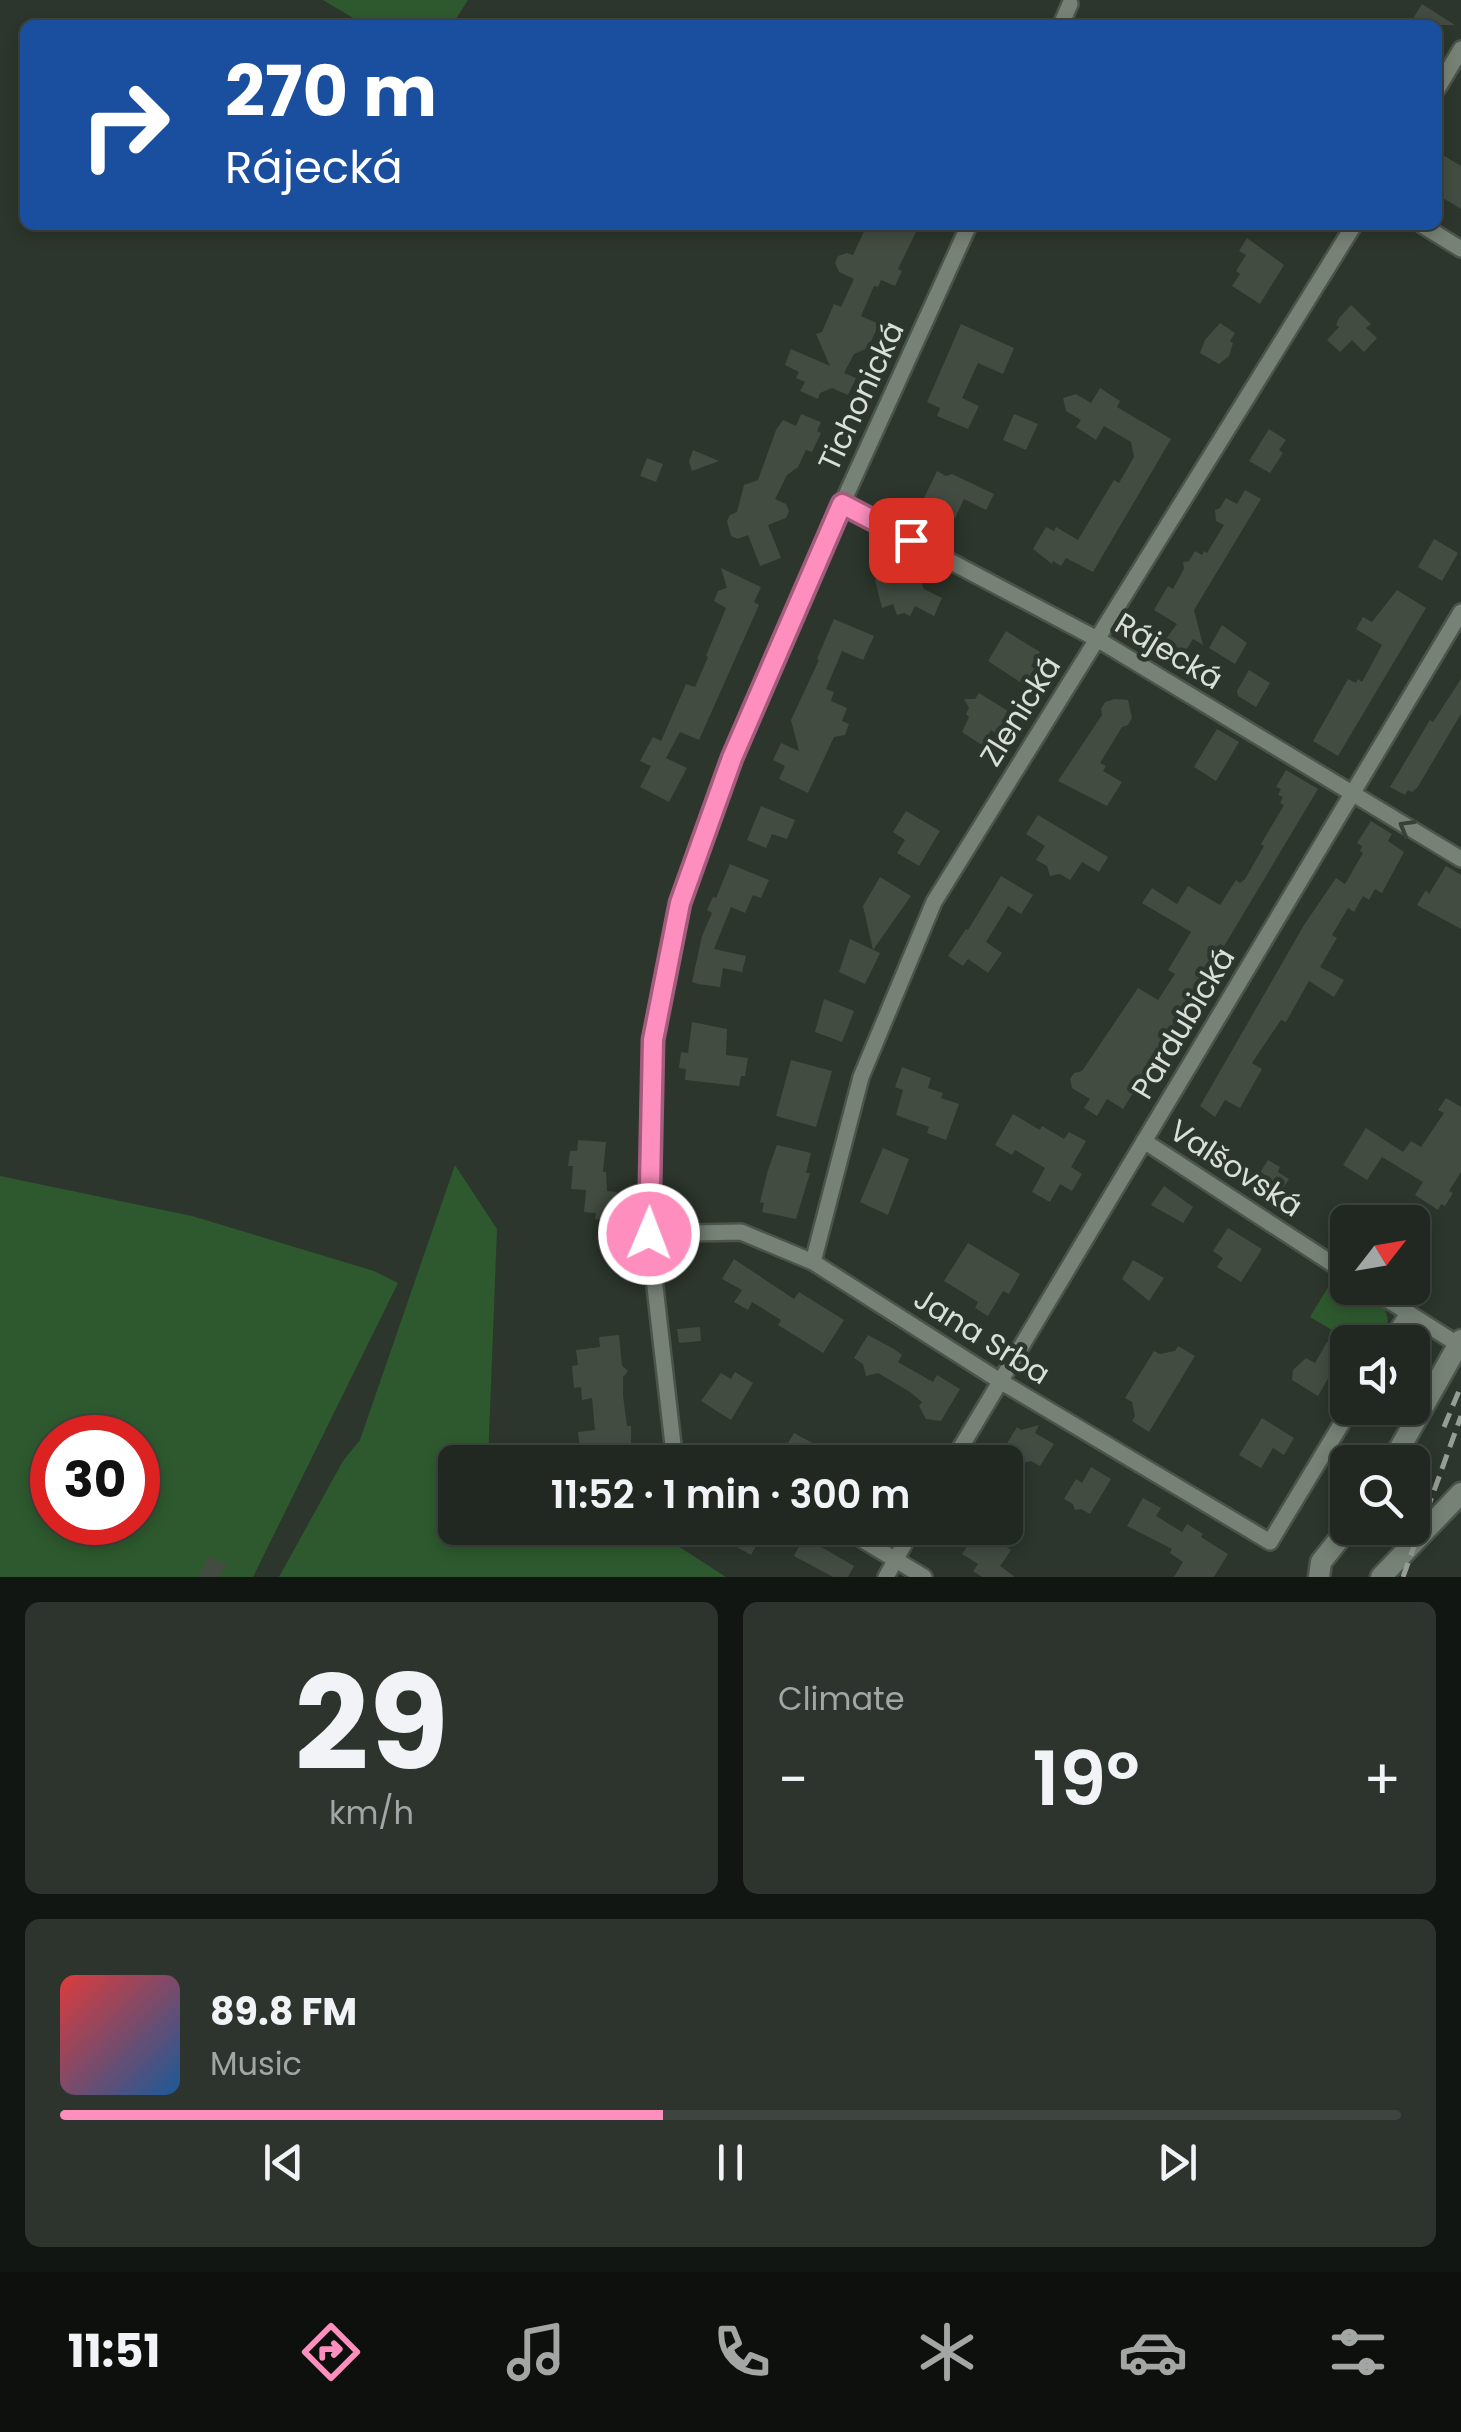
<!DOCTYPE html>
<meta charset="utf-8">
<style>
:root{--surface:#212821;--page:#2d342e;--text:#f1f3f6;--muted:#a2a6a5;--line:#3e443f;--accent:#fd8ebe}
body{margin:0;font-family:Poppins,sans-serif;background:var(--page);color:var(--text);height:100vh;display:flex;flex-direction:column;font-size:38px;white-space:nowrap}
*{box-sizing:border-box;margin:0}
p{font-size:32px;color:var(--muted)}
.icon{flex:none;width:55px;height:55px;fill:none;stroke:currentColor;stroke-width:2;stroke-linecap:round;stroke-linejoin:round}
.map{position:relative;height:1577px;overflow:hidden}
.panel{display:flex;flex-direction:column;gap:25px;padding:25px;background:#121612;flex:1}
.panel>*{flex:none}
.guide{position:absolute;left:20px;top:20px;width:1422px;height:210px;border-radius:15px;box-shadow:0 5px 15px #0003,0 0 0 2px var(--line);background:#1a4fa0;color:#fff;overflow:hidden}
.needle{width:65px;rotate:59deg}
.controls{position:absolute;left:1330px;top:1205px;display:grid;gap:20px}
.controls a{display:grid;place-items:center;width:100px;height:100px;border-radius:15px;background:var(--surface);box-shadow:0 5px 15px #0003,0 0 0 2px var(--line);font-size:50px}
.speed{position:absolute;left:30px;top:1415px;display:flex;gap:20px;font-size:50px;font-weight:700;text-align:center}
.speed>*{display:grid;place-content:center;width:130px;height:130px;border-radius:50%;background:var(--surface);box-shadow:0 5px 15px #0003,0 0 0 2px var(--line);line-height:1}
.speed .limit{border:15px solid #d22;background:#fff;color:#111}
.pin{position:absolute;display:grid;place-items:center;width:85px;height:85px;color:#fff;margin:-42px;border-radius:20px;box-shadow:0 5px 15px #0006}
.me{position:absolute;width:110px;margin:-55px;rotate:1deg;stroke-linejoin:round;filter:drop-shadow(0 0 8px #0008)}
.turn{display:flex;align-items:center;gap:35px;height:210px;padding:0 40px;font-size:45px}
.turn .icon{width:130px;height:130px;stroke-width:2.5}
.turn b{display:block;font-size:70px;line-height:85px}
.big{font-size:75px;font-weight:600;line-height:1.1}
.panel .widget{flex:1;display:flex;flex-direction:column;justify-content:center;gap:15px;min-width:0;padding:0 35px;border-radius:15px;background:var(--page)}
.panel .dial{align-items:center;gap:0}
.dial b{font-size:130px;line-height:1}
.song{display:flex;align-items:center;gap:30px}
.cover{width:120px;height:120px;border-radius:15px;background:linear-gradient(135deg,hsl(0 70% 55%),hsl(210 70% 35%))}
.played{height:10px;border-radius:5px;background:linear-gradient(90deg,var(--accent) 45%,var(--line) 45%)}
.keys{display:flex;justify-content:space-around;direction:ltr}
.heat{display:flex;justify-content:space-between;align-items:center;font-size:55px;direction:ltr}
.panel .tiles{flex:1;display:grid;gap:25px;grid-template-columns:1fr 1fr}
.widget:last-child{grid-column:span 2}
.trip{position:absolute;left:438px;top:1445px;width:585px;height:100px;border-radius:15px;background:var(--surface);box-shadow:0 5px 15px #0003,0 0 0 2px var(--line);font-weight:600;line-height:100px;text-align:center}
.menu{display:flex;height:160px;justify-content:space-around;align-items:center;background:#0d100d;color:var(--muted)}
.menu .icon{width:70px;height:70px}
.menu .active{color:var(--accent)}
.menu b{font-size:45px;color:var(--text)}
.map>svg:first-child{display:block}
.green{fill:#2e592e;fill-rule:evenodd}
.building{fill:#424c41}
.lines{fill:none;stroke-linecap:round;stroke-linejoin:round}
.street-casing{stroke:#4b544b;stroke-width:20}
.secondary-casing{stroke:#4b544b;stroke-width:25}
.street{stroke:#768276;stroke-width:15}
.secondary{stroke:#768276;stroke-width:20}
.rail{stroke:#959d94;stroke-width:5;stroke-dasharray:15 8;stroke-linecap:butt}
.oneway{stroke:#374137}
.route-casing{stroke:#a45c7c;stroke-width:25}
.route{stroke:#fd8ebe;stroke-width:18}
.labels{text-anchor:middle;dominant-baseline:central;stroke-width:9;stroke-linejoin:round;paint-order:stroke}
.street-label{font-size:30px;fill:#dae0d9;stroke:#2c362c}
</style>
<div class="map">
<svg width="1461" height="1577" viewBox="0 0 1461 1577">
<rect width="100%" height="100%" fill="#2c362c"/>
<!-- green -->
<g class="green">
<path d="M323,0H468L452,25H365Z"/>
<path d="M455,1165L497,1229L488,1461L492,1462H455V1528H650L726,1577H279L343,1461L360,1440Z"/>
<path d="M0,1176L192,1216L374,1271L398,1283L253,1577H0ZM52,1438H138V1522H52Z"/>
<path d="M1335,1276L1348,1288L1385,1308L1388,1321L1375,1342H1352L1310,1317Z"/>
</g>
<!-- building -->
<g class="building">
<path d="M1422,4L1455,25H1409Z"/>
<path d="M1438,152L1461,166V209L1438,195Z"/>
<path d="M867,225H901L916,232L898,269L902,271L895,286L881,280L878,287L874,286L861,316L879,324L868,348L854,354L844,373L856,378L848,395L832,388L820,393L818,399L800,391L805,382L796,378L799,372L785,365L791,349L830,366L816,334L822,332L834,304L841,307L854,279L839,272L835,263L838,256L847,253L853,255Z"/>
<path d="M1247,238L1284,265L1260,304L1232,286L1240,274L1236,271L1246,255L1239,251Z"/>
<path d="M1351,305L1371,324L1366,328L1377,338L1364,352L1352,340L1340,352L1327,340L1339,327L1336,325L1339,318Z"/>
<path d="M1220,323L1235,333L1230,341L1233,343L1229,356L1219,364L1200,353L1205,340Z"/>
<path d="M961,324L1014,348L1003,374L978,363L962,398L979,406L968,429L937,416L940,408L927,402Z"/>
<path d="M1100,388L1120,401L1117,407L1171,439L1093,572L1066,558L1061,566L1053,561L1052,564L1033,549L1046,527L1054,531L1056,527L1078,540L1114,480L1119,483L1134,457L1131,442L1104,426L1096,440L1076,427L1081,420L1066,411L1063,398L1076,394L1091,403Z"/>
<path d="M801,414L821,422L817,431L821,433L812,452L806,450L798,467L787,475L775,499L786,504L789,511L786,518L768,525L781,558L760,566L748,535L738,539L731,536L727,521L730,515L737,512L744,485L758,480L776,430L783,420L796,426Z"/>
<path d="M1014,414L1038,424L1026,450L1003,440Z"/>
<path d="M1269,429L1286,440L1279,450L1283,453L1270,473L1249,461Z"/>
<path d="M693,450L719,461L692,471L689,461Z"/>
<path d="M647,458L663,464L656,482L640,476Z"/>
<path d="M937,471L946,476L952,474L994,494L986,510L964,499L955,518L931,509L932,507L922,502Z"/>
<path d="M1245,490L1261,499L1194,610L1203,645L1193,639L1185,652L1165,640L1177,624L1154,610L1168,586L1173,589L1184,569L1183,562L1189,561L1195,551L1202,555L1204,551L1207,553L1224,525L1216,521L1215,510L1220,508L1226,498L1237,504Z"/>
<path d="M1434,539L1458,553L1442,581L1418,567Z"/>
<path d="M721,568L761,587L754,602L759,605L699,740L680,732L666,758L687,768L669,802L640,787L651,766L640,761L653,737L661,741L686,684L695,687L708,657L706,656L726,608L714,601L718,591L727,588Z"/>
<path d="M887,569L920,579L924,589L942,598L934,616L915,606L910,616L904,613L897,615L893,604L882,608L875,580L879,572Z"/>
<path d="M1397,590L1426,608L1338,756L1313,741L1348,679L1356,683L1358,679L1362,682L1382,645L1356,629L1363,617L1372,622Z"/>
<path d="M834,619L874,636L863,660L842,651L826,689L834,692L831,701L847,708L842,721L849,724L845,735L834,737L808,793L779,779L785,766L773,760L781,743L799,751L791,720L819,660L817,659Z"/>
<path d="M1222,625L1247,643L1235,664L1209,648Z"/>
<path d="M1006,631L1040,652L1031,666L1036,670L1026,686L988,661Z"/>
<path d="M1249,670L1270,683L1256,707L1238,696L1237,691Z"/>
<path d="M1461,679V714L1417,788L1412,792L1408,790L1405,795L1390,787L1430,720L1433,722Z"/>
<path d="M979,693L1008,711L1004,718L1009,726H1000L995,733L991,730L982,745L962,732L969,717L966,714L969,708L964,699H975Z"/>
<path d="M1115,699L1128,700L1132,718L1128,725L1122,727L1100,763L1106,766L1103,771L1122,782L1107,806L1058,781L1102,715L1101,709L1105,702Z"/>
<path d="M1217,729L1239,742L1216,781L1194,767Z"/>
<path d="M1286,770L1318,789L1147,1075L1145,1074L1123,1109L1107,1099L1097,1116L1084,1108L1090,1099L1072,1088L1070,1079L1074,1073L1082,1071L1138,988L1158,1000L1175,974L1168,970L1191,932L1142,903L1152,888L1177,904L1188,886L1220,905L1236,880L1240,883L1245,879L1264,846L1261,844L1284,805L1280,803L1283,797L1278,795L1281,789L1276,787Z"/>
<path d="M761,806L795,820L787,839L772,834L766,848L747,840Z"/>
<path d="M906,811L940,831L919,866L897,853L905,840L893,832Z"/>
<path d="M1038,815L1108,857L1099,872L1082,862L1070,880L1060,874L1050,876L1047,866L1036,860L1045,846L1026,834Z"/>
<path d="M1371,821L1392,834L1388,841L1404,852L1382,893L1375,889L1369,900L1363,896L1354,912L1348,908L1332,935L1337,938L1320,967L1344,980L1334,997L1309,981L1286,1022L1281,1020L1252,1063L1262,1069L1240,1108L1225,1100L1215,1117L1200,1106L1304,925L1336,878L1345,884L1363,853L1360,851L1362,846L1357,843Z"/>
<path d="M730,864L769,880L761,898L753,895L745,913L731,907L714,949L746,956L742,972L723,968L720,987L698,984L692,982L702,936L712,913L707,910L713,897L716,898Z"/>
<path d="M1446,866L1461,875V929L1417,905L1426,890L1429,894Z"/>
<path d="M1001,876L1033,895L1021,914L1008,906L986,942L1002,953L988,973L968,959L963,966L948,956L966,929L968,930Z"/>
<path d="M880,877L911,896L873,950L863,906Z"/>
<path d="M850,939L880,953L865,984L839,972Z"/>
<path d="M824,999L854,1011L842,1042L815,1032Z"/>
<path d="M692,1022L727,1029L726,1055L748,1058L745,1076H741L739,1086L685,1080L686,1069L679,1068L681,1052L688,1053Z"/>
<path d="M791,1060L832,1071L816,1127L776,1116Z"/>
<path d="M902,1067L931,1078L928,1088L943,1093L941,1098L959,1104L946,1140L927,1133L929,1127L896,1115L903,1090L895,1087Z"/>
<path d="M1446,1098L1461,1107V1172L1449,1191L1453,1193L1445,1206L1441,1204L1438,1210L1415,1195L1423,1182L1382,1157L1367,1180L1343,1165L1366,1128L1403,1152L1411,1141L1421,1147L1444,1113L1438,1110Z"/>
<path d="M1013,1114L1040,1130L1042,1126L1064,1139L1069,1132L1086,1141L1071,1167L1082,1174L1072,1191L1060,1184L1050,1202L1032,1192L1045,1168L1015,1150L1012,1155L995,1145Z"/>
<path d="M578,1140L606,1142L603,1172H606L607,1191L617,1192L614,1221L595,1219L596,1213L584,1212L586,1190L571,1189L573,1166H568L570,1151H577Z"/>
<path d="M777,1145L811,1153L806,1173H810L796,1219L762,1212L764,1203L760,1202L768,1170Z"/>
<path d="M883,1148L909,1159L888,1215L860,1202Z"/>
<path d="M1268,1160L1280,1167L1278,1172L1289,1179L1275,1200L1252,1185Z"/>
<path d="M1164,1186L1193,1207L1183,1223L1151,1205Z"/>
<path d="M1228,1228L1262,1249L1241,1282L1217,1267L1223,1258L1213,1251Z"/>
<path d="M968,1243L1020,1274L1009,1294L1003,1291L988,1316L975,1308L978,1302L944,1281Z"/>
<path d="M734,1259L794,1299L799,1292L844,1320L823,1353L778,1325L781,1320L752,1302L748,1310L734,1302L742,1290L722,1279Z"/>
<path d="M1133,1260L1164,1278L1149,1301L1122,1279Z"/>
<path d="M700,1327L701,1341L679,1343L677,1329Z"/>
<path d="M619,1335L622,1366L628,1371L623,1377V1395L627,1426H631V1462H604L603,1456L581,1458L578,1432L595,1430L592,1398L582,1400L581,1387L574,1388L572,1366L578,1365L576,1350L600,1347L599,1337Z"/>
<path d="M868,1335L894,1349L902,1355L898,1362L933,1382L937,1375L960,1389L941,1421L926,1419L919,1406L922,1402L910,1392L878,1373L866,1376L863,1364L854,1358Z"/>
<path d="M1327,1342L1343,1352L1318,1396L1292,1380L1293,1370L1306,1358L1315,1363Z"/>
<path d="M1178,1346L1195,1356L1149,1432L1132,1421L1135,1416L1132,1402L1125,1398L1154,1351L1160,1354L1175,1351Z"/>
<path d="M735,1372L753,1383L731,1420L701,1401L721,1373L731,1379Z"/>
<path d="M1262,1418L1294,1438L1284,1455L1273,1448L1261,1468L1239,1455Z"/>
<path d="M1039,1425L1035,1433L1054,1444L1040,1466L1031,1461L1019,1464L1005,1455L1003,1450L1017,1427L1021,1430Z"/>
<path d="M794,1433L816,1445L806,1462H777Z"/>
<path d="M1091,1467L1111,1479L1090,1514L1081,1509L1075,1510L1073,1504L1064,1499L1076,1479L1082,1483Z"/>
<path d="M1143,1498L1161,1508L1156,1516L1182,1532L1187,1524L1203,1534L1201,1537L1228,1554L1214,1577H1174L1183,1562L1170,1553L1172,1549L1127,1526Z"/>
<path d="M726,1528H766L751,1555L721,1538Z"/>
<path d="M979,1529L1011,1550L1000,1566L1015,1577H982L973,1571L978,1564L962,1554Z"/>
<path d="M804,1537L854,1566L848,1577H833L794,1556Z"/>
<path d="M209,1556L227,1564L220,1577H198Z"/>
</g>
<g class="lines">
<!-- street casing -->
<g class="street-casing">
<g id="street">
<path d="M1061,25L1070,4"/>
<path d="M1438,88L1461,49"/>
<path d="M1422,225L1461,249"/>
<path d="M842,504L1097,639L1461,859"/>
<path d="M1144,1141L1348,1274"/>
<path d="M649,1234L741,1232L813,1262L1000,1381L1270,1542L1351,1408"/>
<path d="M813,1262L861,1077L934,902L1354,225"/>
<path d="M1369,1288L1459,1345"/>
<path d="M1390,1342L1408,1313"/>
<path d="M675,1462L649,1234L653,1040L681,903L732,758L842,504L969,225"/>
<path d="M952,1462L1461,612"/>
<path d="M843,1528L924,1577"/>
<path d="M886,1577L913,1528"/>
</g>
</g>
<!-- secondary casing -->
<g class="secondary-casing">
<g id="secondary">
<path d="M1392,1462L1461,1340"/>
<path d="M1319,1577L1321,1562L1348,1528"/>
<path d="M1381,1577L1461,1493"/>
</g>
</g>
<!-- street -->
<use href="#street" class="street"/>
<!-- secondary -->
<use href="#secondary" class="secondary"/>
<!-- rail -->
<g class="rail">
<path d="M1444,1427L1461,1386"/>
<path d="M1403,1577L1461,1416"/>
</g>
</g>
<!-- one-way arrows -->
<defs><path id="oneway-chevron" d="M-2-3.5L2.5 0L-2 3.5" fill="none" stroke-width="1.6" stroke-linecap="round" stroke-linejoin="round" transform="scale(2.5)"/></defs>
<use class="oneway" href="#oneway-chevron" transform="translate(1406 827) rotate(-150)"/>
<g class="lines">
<!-- route casing -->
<g class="route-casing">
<path id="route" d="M649,1234L653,1040L680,903L732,758L842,504L911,540"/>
</g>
<!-- route -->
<use href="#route" class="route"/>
</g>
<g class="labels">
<!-- street labels -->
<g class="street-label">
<text transform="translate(861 396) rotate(-65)">Tichonická</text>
<text transform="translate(1169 651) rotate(31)">Rájecká</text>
<text transform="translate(1020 711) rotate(-58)">Zlenická</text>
<text transform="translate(1183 1023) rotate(-59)">Pardubická</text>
<text transform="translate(1236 1168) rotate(33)">Valšovská</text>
<text transform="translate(982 1336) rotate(32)">Jana Srba</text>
</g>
</g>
</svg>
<div class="controls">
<a><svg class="needle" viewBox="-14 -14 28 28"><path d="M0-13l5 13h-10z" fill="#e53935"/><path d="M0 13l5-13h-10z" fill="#a2a6a5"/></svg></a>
<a><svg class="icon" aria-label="sound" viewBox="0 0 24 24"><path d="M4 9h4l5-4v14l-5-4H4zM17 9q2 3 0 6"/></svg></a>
<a><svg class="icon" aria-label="search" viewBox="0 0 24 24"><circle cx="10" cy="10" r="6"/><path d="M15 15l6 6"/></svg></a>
</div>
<div class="speed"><div class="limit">30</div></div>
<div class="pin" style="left:911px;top:540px;background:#d93025"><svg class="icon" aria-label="arrive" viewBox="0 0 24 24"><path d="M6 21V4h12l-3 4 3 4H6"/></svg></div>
<svg class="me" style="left:649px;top:1234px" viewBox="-20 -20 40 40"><circle r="17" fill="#fd8ebe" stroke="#fff" stroke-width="3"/><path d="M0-11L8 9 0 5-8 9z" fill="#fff"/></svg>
<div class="trip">11:52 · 1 min · 300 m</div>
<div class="guide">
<div class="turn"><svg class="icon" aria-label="right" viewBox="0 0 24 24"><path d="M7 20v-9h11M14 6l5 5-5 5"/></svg><div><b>270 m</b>Rájecká</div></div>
</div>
</div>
<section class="panel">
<div class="tiles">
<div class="widget dial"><b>29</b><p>km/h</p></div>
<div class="widget"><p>Climate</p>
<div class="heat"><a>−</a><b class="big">19°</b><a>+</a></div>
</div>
<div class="widget">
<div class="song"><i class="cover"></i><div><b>89.8 FM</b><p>Music</p></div></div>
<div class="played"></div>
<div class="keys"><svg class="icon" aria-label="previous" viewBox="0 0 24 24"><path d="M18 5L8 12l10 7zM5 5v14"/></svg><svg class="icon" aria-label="pause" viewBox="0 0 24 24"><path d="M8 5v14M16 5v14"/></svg><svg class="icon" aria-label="next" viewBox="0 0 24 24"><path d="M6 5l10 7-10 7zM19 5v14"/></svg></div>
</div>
</div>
</section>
<nav class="menu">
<b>11:51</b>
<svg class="icon active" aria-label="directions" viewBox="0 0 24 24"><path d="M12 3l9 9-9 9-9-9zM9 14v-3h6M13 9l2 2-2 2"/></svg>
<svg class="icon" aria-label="music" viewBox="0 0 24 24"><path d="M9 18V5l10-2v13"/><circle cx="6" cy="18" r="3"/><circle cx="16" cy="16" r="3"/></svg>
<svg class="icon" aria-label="phone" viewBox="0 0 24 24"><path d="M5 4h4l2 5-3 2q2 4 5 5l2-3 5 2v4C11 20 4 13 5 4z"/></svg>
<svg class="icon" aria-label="climate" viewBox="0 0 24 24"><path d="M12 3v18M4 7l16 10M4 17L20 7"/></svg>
<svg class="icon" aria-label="car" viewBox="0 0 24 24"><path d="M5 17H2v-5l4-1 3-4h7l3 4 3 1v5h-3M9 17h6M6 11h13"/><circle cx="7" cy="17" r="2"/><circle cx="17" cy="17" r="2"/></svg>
<svg class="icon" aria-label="filters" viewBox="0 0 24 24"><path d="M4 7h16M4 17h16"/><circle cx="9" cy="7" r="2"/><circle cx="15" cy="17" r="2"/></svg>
</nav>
